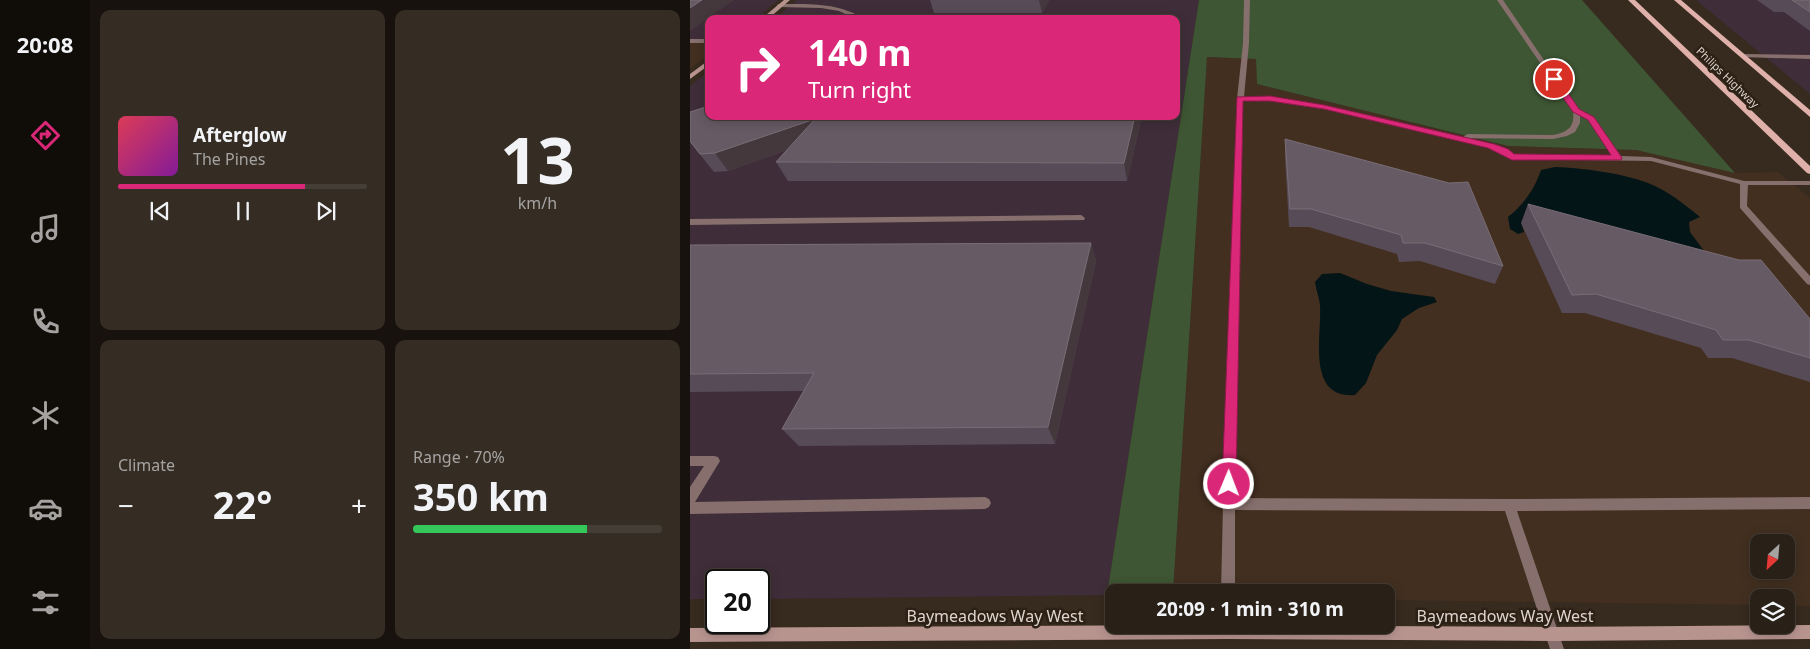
<!DOCTYPE html>
<meta charset="utf-8">
<style>
:root{--surface:#292017;--page:#352d24;--text:#f1f3f6;--muted:#a5a3a1;--line:#453e36;--accent:#db2777}
body{margin:0;font-family:"Noto Sans",sans-serif;background:var(--page);color:var(--text);height:100vh;display:flex;flex-direction:column;font-size:19px;white-space:nowrap}
*{box-sizing:border-box;margin:0}
p{font-size:16px;color:var(--muted)}
.icon{flex:none;width:28px;height:28px;fill:none;stroke:currentColor;stroke-width:2;stroke-linecap:round;stroke-linejoin:round}
.map{position:relative;flex:1;overflow:hidden}
.drawer{display:flex;flex-direction:column;gap:10px;padding:10px;background:#17120d;width:600px}
.drawer>*{flex:none}
.top-card{position:absolute;left:15px;top:15px;width:475px;height:105px;border-radius:10px;box-shadow:0 2px 12px #0003,0 0 0 1px var(--line);background:#db2777;color:#fff;overflow:hidden}
.needle{width:32px;rotate:206deg}
.fabs{position:absolute;left:1060px;top:534px;display:grid;gap:10px}
.fabs a{display:grid;place-items:center;width:45px;height:45px;border-radius:10px;background:var(--surface);box-shadow:0 2px 12px #0003,0 0 0 1px var(--line);font-size:25px}
.speed{position:absolute;left:15px;top:569px;display:flex;gap:10px;font-size:25px;font-weight:700;text-align:center}
.speed>*{display:grid;place-content:center;width:65px;height:65px;border-radius:50%;background:var(--surface);box-shadow:0 2px 12px #0003,0 0 0 1px var(--line);line-height:1}
.speed .limit{border:2px solid #111;border-radius:8px;background:#fff;color:#111}
.pin{position:absolute;display:grid;place-items:center;width:42px;height:42px;color:#fff;margin:-21px;border:2px solid #fff;border-radius:50%;box-shadow:0 1px 5px #0007}
.me{position:absolute;width:55px;margin:-28px;rotate:1deg;stroke-linejoin:round;filter:drop-shadow(0 0 4px #0008)}
.turn{display:flex;align-items:center;gap:18px;height:105px;padding:0 20px;font-size:22px}
.turn .icon{width:65px;height:65px;stroke-width:2.5}
.turn b{display:block;font-size:35px;line-height:42px}
.big{font-size:38px;font-weight:700;line-height:1.1}
.drawer .widget{flex:1;display:flex;flex-direction:column;justify-content:center;gap:8px;min-width:0;padding:0 18px;border-radius:10px;background:var(--page)}
.drawer .dial{align-items:center;gap:0}
.dial b{font-size:65px;line-height:1}
.song{display:flex;align-items:center;gap:15px}
.cover{width:60px;height:60px;border-radius:8px;background:linear-gradient(135deg,hsl(350 70% 55%),hsl(290 70% 35%))}
.played{height:5px;border-radius:2px;background:linear-gradient(90deg,var(--accent) 75%,var(--line) 75%)}
.keys{display:flex;justify-content:space-around;direction:ltr}
.heat{display:flex;justify-content:space-between;align-items:center;font-size:28px;direction:ltr}
.charge{height:8px;border-radius:4px;background:linear-gradient(90deg,#34c759 70%,var(--line) 0)}
.drawer .tiles{flex:1;display:grid;gap:10px;grid-template-columns:repeat(2,1fr)}
.trip{position:absolute;left:415px;top:584px;width:290px;height:50px;border-radius:10px;background:var(--surface);box-shadow:0 2px 12px #0003,0 0 0 1px var(--line);font-weight:700;line-height:50px;text-align:center}
main{display:flex;flex:1;min-height:0}
.menu{display:flex;flex-direction:column;width:90px;justify-content:space-around;align-items:center;background:#100d09;color:var(--muted)}
.menu .icon{width:35px;height:35px}
.menu .active{color:var(--accent)}
.menu b{font-size:22px;color:var(--text)}
.map>svg:first-child{display:block}
.built{fill:#422f20;fill-rule:evenodd}
.industrial{fill:#3f2e39}
.green{fill:#3e5633}
.water{fill:#031516}
.lines{fill:none;stroke-linecap:round;stroke-linejoin:round}
.lane{fill:#866f6c;fill-rule:evenodd}
.secondary{fill:#b8948f;fill-rule:evenodd}
.primary{fill:#dfb1aa;fill-rule:evenodd}
.wall{fill:#584b58}
.shaded-wall{fill:#45383c}
.building{fill:#665a65;stroke:#796d75}
.route{fill:#db2777;stroke:#8e194d}
.labels{text-anchor:middle;dominant-baseline:central;stroke-width:5;stroke-linejoin:round;paint-order:stroke}
.far-street-label{font-size:11px;fill:#ded5ce;stroke:#2d2015}
.near-street-label{font-size:16px;fill:#ded5ce;stroke:#2d2015}
</style>
<main>
<nav class="menu">
<b>20:08</b>
<svg class="icon active" aria-label="directions" viewBox="0 0 24 24"><path d="M12 3l9 9-9 9-9-9zM9 14v-3h6M13 9l2 2-2 2"/></svg>
<svg class="icon" aria-label="music" viewBox="0 0 24 24"><path d="M9 18V5l10-2v13"/><circle cx="6" cy="18" r="3"/><circle cx="16" cy="16" r="3"/></svg>
<svg class="icon" aria-label="phone" viewBox="0 0 24 24"><path d="M5 4h4l2 5-3 2q2 4 5 5l2-3 5 2v4C11 20 4 13 5 4z"/></svg>
<svg class="icon" aria-label="climate" viewBox="0 0 24 24"><path d="M12 3v18M4 7l16 10M4 17L20 7"/></svg>
<svg class="icon" aria-label="car" viewBox="0 0 24 24"><path d="M5 17H2v-5l4-1 3-4h7l3 4 3 1v5h-3M9 17h6M6 11h13"/><circle cx="7" cy="17" r="2"/><circle cx="17" cy="17" r="2"/></svg>
<svg class="icon" aria-label="filters" viewBox="0 0 24 24"><path d="M4 7h16M4 17h16"/><circle cx="9" cy="7" r="2"/><circle cx="15" cy="17" r="2"/></svg>
</nav>
<section class="drawer">
<div class="tiles">
<div class="widget">
<div class="song"><i class="cover"></i><div><b>Afterglow</b><p>The Pines</p></div></div>
<div class="played"></div>
<div class="keys"><svg class="icon" aria-label="previous" viewBox="0 0 24 24"><path d="M18 5L8 12l10 7zM5 5v14"/></svg><svg class="icon" aria-label="pause" viewBox="0 0 24 24"><path d="M8 5v14M16 5v14"/></svg><svg class="icon" aria-label="next" viewBox="0 0 24 24"><path d="M6 5l10 7-10 7zM19 5v14"/></svg></div>
</div>
<div class="widget dial"><b>13</b><p>km/h</p></div>
<div class="widget"><p>Climate</p>
<div class="heat"><a>−</a><b class="big">22°</b><a>+</a></div>
</div>
<div class="widget"><p>Range · 70%</p><b class="big">350 km</b><div class="charge"></div></div>
</div>
</section>
<div class="map">
<svg width="1120" height="649" viewBox="0 0 1120 649">
<rect width="100%" height="100%" fill="#372a1f"/>
<!-- built -->
<g class="built">
<path d="M0,39H19V54L0,69Z"/>
<path d="M517,57L566,59L567,84L818,146L946,150L1045,173L1088,172L1120,198V606H1096V598H1069V605L696,600V592H483ZM1069,542H1096V570H1069Z"/>
</g>
<!-- industrial -->
<g class="industrial">
<path d="M0,0H89L65,19H19V39H0Z"/>
<path d="M107,0H509L417,595L69,599V580H26V599H0V86L19,71V116H486V19H84Z"/>
<path d="M1006,0H1120V94Z"/>
</g>
<!-- green -->
<path class="green" d="M509,0H892L1045,173L946,150L818,146L567,84L566,59L517,57L483,592H424V595H417Z"/>
<!-- water -->
<g class="water">
<path d="M865,167C892,168 932,173 958,183C977,190 994,204 1010,217L999,222L1000,232L1034,278L831,222L834,232L828,234L820,229L818,217C834,204 844,190 851,170Z"/>
<path d="M650,273L677,284L701,291L744,297L747,302L729,308L712,319L707,330L687,355L676,383L665,395C616,399 632,335 630,305C629,297 626,290 625,282L632,274Z"/>
</g>
<g class="lines">
<!-- lane -->
<g class="lane">
<path d="M554,0H560L559,43L554,97H580L634,105L804,144L818,149L824,155L923,156L898,119L890,116V123L885,132L877,136L863,139L775,138L774,136L778,134L863,135C878,132 885,127 883,111L807,0H813L888,110L903,117L931,156L961,157L1054,181H1120V185H1058L1057,206L1120,276V285L1117,284L1050,208V184L961,161L822,159L812,153L799,148L634,109L580,101H553L545,498L819,499L1120,497V509L827,511L874,649H860L815,511L545,510V592H531L533,504L547,99L553,43Z"/>
<path d="M89,4C117,4 149,2 174,19H166L149,11L131,8L87,7V5Z"/>
<rect x="0" y="39" width="19" height="4"/>
<path d="M1053,54L1120,55V59L1051,57V55Z"/>
<path d="M391,215L395,218L394,220L0,225V219Z"/>
<path d="M0,456H24L28,457L30,461L5,502L295,497L299,499L301,503L299,507L295,509L0,514V487L14,466H0Z"/>
</g>
<!-- secondary -->
<g class="secondary">
<path d="M94,0H100L78,19H71Z"/>
<path d="M19,60V65L0,79V74Z"/>
<path d="M497,625L862,627L1120,625V639L862,641L538,639L0,642V628Z"/>
</g>
<!-- primary -->
<g class="primary">
<path d="M938,0H945L1120,166V174L1117,173Z"/>
<path d="M984,0H991L1120,110V117Z"/>
</g>
</g>
<!-- wall -->
<g class="wall">
<path d="M240,0H359L352,13H244Z"/>
<path d="M1067,0H1120V31L1094,12H1084Z"/>
<path d="M0,112L19,116H452L437,181H98L86,162L97,150L38,171L24,172L0,142Z"/>
<path d="M595,139L813,266L805,284L730,261L709,262L707,254L619,227H599L595,157Z"/>
<path d="M838,204L1120,319V382L1042,358H1018L1011,348L895,313H872L831,223Z"/>
<path d="M401,243L406,261L365,444L109,446L92,429L113,391L0,392V245Z"/>
</g>
<!-- shaded-wall -->
<g class="shaded-wall">
<path d="M12,0H44L0,31V8Z"/>
<path d="M349,0H359L352,13Z"/>
<path d="M445,116H452L437,181L434,163Z"/>
<path d="M125,119L135,137L38,171L25,153Z"/>
<path d="M401,243L406,261L365,444L358,427Z"/>
</g>
<!-- building -->
<g class="building">
<path d="M0,0H12L0,8Z"/>
<path d="M1102,0H1120V12Z"/>
<path d="M19,106V116H445L434,163L86,162L125,119L25,153L10,154L0,141V112Z"/>
<path d="M595,139L759,183L778,182L813,266L735,243H713L711,235L621,209H600Z"/>
<path d="M838,204L1049,260H1071L1120,319V358L1059,340H1033L1026,330L906,294L882,295Z"/>
<path d="M401,243L358,427L92,429L124,373L0,374V245Z"/>
</g>
<!-- route -->
<path class="route" d="M862,77H867L889,109L904,117L932,158L931,160H822L798,148L634,109L580,101H553L546,484L544,489L539,491L534,489L532,484L547,97L580,96L634,105L804,144L818,149L824,154L921,155L898,120L883,112L860,79Z"/>
<g class="labels">
<!-- far-street labels -->
<g class="far-street-label">
<text transform="translate(1038 77) rotate(44)">Philips Highway</text>
</g>
<!-- near-street labels -->
<g class="near-street-label">
<text x="305" y="616">Baymeadows Way West</text>
<text x="815" y="616">Baymeadows Way West</text>
</g>
</g>
</svg>
<div class="fabs">
<a><svg class="needle" viewBox="-14 -14 28 28"><path d="M0-13l5 13h-10z" fill="#e53935"/><path d="M0 13l5-13h-10z" fill="#a5a3a1"/></svg></a>
<a><svg class="icon" aria-label="layers" viewBox="0 0 24 24"><path d="M12 4l9 5-9 5-9-5zM3 14l9 5 9-5"/></svg></a>
</div>
<div class="speed"><div class="limit">20</div></div>
<div class="pin" style="left:864px;top:79px;background:#d93025"><svg class="icon" aria-label="arrive" viewBox="0 0 24 24"><path d="M6 21V4h12l-3 4 3 4H6"/></svg></div>
<svg class="me" style="left:539px;top:484px" viewBox="-20 -20 40 40"><circle r="17" fill="#db2777" stroke="#fff" stroke-width="3"/><path d="M0-11L8 9 0 5-8 9z" fill="#fff"/></svg>
<div class="trip">20:09 · 1 min · 310 m</div>
<div class="top-card">
<div class="turn"><svg class="icon" aria-label="right" viewBox="0 0 24 24"><path d="M7 20v-9h11M14 6l5 5-5 5"/></svg><div><b>140 m</b>Turn right</div></div>
</div>
</div>
</main>
